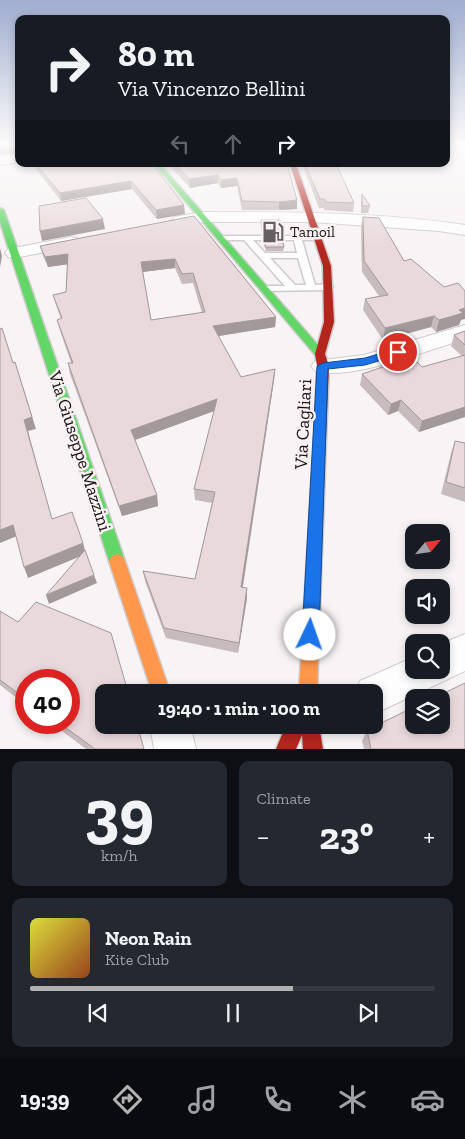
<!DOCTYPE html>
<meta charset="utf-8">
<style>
:root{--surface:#171b24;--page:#242831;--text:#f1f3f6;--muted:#9ea1a6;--line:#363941;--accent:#b2b1b3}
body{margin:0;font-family:"Zilla Slab",serif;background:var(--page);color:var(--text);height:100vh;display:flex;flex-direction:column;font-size:19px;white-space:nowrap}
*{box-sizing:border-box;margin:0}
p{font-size:16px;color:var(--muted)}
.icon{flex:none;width:28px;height:28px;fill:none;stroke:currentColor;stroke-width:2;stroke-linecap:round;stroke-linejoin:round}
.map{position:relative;height:749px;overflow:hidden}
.details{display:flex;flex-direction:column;gap:12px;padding:12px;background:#0d0f14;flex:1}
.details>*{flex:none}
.hud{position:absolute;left:15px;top:15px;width:435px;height:152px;border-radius:10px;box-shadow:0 2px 8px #0003;background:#171b24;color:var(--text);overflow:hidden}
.needle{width:32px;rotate:61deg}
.fabs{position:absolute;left:405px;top:524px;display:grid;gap:10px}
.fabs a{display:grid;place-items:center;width:45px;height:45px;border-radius:10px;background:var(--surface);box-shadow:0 2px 8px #0003;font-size:25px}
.speed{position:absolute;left:15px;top:669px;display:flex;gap:10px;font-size:25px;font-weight:700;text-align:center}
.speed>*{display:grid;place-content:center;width:65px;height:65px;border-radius:50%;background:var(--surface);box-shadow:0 2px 8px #0003;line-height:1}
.speed .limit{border:8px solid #d22;background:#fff;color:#111}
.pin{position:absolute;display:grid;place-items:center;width:42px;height:42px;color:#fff;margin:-21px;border:2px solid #fff;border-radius:50%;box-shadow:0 1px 5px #0007}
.me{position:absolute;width:55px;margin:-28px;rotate:3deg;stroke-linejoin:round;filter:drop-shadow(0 0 4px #0008)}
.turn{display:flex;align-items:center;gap:18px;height:105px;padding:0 20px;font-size:22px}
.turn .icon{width:65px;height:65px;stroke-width:2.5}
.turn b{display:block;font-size:35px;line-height:42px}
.lanes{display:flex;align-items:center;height:48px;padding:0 20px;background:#0003;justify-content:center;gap:25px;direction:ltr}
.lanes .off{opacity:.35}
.big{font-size:38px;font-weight:800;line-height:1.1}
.details .card{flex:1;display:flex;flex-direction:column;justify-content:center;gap:8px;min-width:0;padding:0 18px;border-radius:10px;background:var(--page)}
.details .dial{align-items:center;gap:0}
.dial b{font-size:65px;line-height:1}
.song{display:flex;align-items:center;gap:15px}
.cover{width:60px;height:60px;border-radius:8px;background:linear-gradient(135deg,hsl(60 70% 55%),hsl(20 70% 35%))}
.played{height:5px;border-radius:2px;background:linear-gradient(90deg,var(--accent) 65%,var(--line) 65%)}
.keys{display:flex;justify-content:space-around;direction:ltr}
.heat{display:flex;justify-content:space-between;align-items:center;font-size:28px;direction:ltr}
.details .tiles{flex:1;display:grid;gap:12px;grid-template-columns:1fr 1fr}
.card:last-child{grid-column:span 2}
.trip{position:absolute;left:95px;top:684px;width:288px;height:50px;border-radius:10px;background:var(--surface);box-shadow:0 2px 8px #0003;font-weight:800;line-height:50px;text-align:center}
.tabs{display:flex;height:80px;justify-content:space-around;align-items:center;background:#090b0e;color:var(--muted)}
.tabs .icon{width:35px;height:35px}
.tabs .active{color:var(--accent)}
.tabs b{font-size:22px;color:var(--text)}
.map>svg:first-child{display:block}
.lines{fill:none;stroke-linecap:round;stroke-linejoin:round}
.lane-casing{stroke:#cfcbcc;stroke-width:3}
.street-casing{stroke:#cfcbcc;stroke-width:2}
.fast-casing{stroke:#cfcbcc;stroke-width:3}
.slow-casing{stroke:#cfcbcc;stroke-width:3}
.jam-casing{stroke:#cfcbcc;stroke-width:3}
.lane{fill:#fefdfd;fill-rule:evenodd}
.street{fill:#fefdfd;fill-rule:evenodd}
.fast{fill:#63d668;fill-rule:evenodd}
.slow{fill:#ff974d;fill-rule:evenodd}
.jam{fill:#b3261e;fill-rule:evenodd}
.wall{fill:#c8bbbd;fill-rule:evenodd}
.shaded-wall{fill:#a3989a}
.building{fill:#e9d9dc;stroke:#a3989a;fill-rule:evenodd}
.route{fill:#1a73e8;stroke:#114b97}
.labels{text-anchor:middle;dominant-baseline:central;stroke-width:5;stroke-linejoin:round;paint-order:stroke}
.far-poi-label{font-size:15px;fill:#141112;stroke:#faf1f3;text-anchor:start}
.street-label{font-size:18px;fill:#141112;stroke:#faf1f3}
</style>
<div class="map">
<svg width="465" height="749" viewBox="0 0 465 749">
<rect width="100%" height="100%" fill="#f8f3f4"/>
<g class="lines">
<!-- lane casing -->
<g class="lane-casing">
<path id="lane" d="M218,236H321L322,238L318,240H302L315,285L328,284L333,287L328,290L262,291L260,289L265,286H285L244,240H221L217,238ZM253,240H294L297,253H265ZM270,258H298L306,285H295Z"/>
</g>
<!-- street casing -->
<g class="street-casing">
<g id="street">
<path d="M19,154V162L0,165V157Z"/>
<path d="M203,212C290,212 378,212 465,225V235L439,231L312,222H203L180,226L174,225L172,221L174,217Z"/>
<path d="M71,237L77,238L80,242L77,246L14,258L8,257L5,253L8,249L14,248Z"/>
<path d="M465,325V339C428,350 351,381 315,371L311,366L315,361L364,355Z"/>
<path d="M465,634V671L374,714V692H356L360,681L414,657V670H441V644Z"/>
<path d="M150,725H190L196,749H154Z"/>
</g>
</g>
<!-- fast casing -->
<g class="fast-casing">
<g id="fast">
<path d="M154,164H160L324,352L325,354L324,356H316Z"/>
<path d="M0,208L4,210L125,561L122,566L117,568L112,566L109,561L0,222Z"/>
</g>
</g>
<!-- slow casing -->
<g class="slow-casing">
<g id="slow">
<path d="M320,433L324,435L326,438L317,692H299L314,438L316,435Z"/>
<path d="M117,554L122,556L125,561L170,692H152L109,561L112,556Z"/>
</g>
</g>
<!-- jam casing -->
<g class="jam-casing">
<g id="jam">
<path d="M290,164H296L331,266L334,322L325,354L329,366L326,438L324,441H316L314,438L317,366L315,354L324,322L323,266Z"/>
<path d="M286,725H319L323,749H303L302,735L296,749H276Z"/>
</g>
</g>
<!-- lane -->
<use href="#lane" class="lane"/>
<!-- street -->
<use href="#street" class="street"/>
<!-- fast -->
<use href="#fast" class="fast"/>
<!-- slow -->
<use href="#slow" class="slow"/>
<!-- jam -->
<use href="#jam" class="jam"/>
</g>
<!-- wall -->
<g class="wall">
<path d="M32,164H152L185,214L157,219L132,189L61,201Z"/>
<path d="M168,164H287L297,209L279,210H242L237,186L221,188L218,183L190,188Z"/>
<path d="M302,164H336L354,203L353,212L324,210V208H319Z"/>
<path d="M362,194L370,206L368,213H361V201Z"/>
<path d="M194,216L276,317L275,327L218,336L241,377L275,369L274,380L243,587L247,598L238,653L166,638L145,581L143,571L195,579L212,503L195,500L194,489L214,411L135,440L157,495L158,506L122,516L70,374L68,363H71L60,330L57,320L61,319L56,305L53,295L66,292L67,264L48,267L43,256L40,246ZM175,268L182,284L193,283L202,313L151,320L143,272Z"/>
<path d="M363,217L461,320L459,325L436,332L431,327L383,340L363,310L365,299L379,296L362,272L361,227Z"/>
<path d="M261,220L281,230V234H262Z"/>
<path d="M263,238L284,247L283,251H266L263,242Z"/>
<path d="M465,331V417L419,432L398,411L388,415L360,385L362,374L422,367L462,356L451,346L454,335Z"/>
<path d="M455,441L465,443V502L441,494L451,453Z"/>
<path d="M0,611L144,749H86L50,722H69L26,680V705L0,685Z"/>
<path d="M367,730L465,749H364L362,741Z"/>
</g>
<!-- shaded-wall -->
<g class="shaded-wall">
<path d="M19,145V153L0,155V147Z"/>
<path d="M218,175V183L190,188L189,179Z"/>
<path d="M237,178V186L221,188V180Z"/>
<path d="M131,181L132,189L61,201L60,193Z"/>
<path d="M297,200V209L279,210V202Z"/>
<path d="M184,205L185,214L157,219L156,210Z"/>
<path d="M103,219L105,229L42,241L40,231Z"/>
<path d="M0,248L2,256L0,267Z"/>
<path d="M68,254L70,264L48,267L45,257Z"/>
<path d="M175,259V268L142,272L141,262Z"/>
<path d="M465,308V319L461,320L459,325L436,332L439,320L459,310Z"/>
<path d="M434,316L431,327L383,340L385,328Z"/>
<path d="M276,317L275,327L213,337V326Z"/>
<path d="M15,362L36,429L28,431L55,530L24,420Z"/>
<path d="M275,369L274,380L241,597V587Z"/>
<path d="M217,399V410L132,441L131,430Z"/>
<path d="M401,400L398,411L388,415L391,404Z"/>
<path d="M465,407V417L419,432L422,421Z"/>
<path d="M157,495L158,506L122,516L119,506Z"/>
<path d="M13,525L17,536L0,543V530Z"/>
<path d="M83,543L86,554L28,578L24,567Z"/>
<path d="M94,575L97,583L49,604L46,595Z"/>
<path d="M247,588V598L238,653L239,643Z"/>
</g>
<!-- building -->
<g class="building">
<path d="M0,143H19V145L0,147Z"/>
<path d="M36,164H152L184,205L156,210L131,181L60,193Z"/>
<path d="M175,164H287L297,200L279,202L242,201L237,178L221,180L218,175L189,179Z"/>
<path d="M305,164H336L354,203L325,202V199H320Z"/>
<path d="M362,194L370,206H362Z"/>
<path d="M86,198L103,219L40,231L39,206Z"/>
<path d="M194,216L276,317L213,326L241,377L275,369L241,587L247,588L239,643L164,628L143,571L195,579L215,492L194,489L217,399L131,430L157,495L119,506L68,363H73L57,320L62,318L53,295L66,292L68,254L45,257L40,246ZM175,259L182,274L193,273L205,312L151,320L141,262Z"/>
<path d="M363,217L379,218L404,261L411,259L444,287L458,283L465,291V308L459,310L463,313L439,320L434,316L385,328L365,299L388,295L364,261Z"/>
<path d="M261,220H280L281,230H262Z"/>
<path d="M263,238H282L284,247H266Z"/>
<path d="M2,328L13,363L15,362L32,417L24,420L52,519L72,512L83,543L24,567L13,525L0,530V329Z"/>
<path d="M465,331V345L454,335Z"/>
<path d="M465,355V407L422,421L401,400L391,404L362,374L412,357L422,367Z"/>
<path d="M455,441L465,443V488L446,482Z"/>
<path d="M85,550L94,575L46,595Z"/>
<path d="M36,602L111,633L128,692H104V725H137L144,749H95L58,722H69V680H26V699L0,680V611L18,622Z"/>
<path d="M465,683V749H371L367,730L414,707V725H441V698H434Z"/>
</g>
<!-- sky -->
<linearGradient id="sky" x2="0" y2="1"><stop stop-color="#a0add0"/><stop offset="0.58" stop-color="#fcfafa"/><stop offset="1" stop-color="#fcfafa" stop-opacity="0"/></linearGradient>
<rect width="465" height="248" fill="url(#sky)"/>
<!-- route -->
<path class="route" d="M398,348L404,352L402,354L365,365L328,369L319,635L316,641L310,643L304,641L302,635L317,366L323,363L365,358Z"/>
<!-- icons -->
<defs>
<g id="fuel-bare" transform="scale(1.725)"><path d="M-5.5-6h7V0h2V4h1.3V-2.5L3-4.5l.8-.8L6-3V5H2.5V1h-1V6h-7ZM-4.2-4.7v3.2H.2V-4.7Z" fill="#646061" stroke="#faf1f3" stroke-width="2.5" paint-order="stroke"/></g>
</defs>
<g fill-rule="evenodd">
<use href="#fuel-bare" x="273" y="232"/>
</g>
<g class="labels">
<!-- far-poi labels -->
<g class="far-poi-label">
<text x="290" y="232">Tamoil</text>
</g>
<!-- street labels -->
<g class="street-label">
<text transform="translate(303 424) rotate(-87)">Via Cagliari</text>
<text transform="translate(80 451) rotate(72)">Via Giuseppe Mazzini</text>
</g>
</g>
</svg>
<div class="fabs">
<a><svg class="needle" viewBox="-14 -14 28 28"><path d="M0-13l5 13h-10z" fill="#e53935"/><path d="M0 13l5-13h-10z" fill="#9ea1a6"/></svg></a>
<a><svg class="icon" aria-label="sound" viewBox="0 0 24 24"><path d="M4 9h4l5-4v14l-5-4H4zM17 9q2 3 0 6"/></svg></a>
<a><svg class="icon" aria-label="search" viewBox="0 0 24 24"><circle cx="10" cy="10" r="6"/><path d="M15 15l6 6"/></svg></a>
<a><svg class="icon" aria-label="layers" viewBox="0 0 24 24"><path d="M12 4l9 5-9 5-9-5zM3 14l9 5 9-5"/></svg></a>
</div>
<div class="speed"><div class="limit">40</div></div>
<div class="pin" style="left:398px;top:352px;background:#d93025"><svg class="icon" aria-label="arrive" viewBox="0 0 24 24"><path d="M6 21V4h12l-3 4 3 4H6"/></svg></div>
<svg class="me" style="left:310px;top:635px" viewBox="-20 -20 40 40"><circle r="19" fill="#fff"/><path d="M0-13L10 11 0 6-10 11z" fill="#1a73e8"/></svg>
<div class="trip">19:40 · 1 min · 100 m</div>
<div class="hud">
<div class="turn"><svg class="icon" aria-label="right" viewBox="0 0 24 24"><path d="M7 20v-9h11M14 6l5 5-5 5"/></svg><div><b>80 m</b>Via Vincenzo Bellini</div></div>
<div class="lanes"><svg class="icon off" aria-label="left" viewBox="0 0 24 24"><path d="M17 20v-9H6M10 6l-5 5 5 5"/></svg><svg class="icon off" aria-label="ahead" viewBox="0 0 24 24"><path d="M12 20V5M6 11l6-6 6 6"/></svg><svg class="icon" aria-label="right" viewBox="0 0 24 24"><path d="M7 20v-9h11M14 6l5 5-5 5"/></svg></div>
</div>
</div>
<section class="details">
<div class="tiles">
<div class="card dial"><b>39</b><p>km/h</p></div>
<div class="card"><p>Climate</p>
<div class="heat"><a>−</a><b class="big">23°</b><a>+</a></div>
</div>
<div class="card">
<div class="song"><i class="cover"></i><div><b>Neon Rain</b><p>Kite Club</p></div></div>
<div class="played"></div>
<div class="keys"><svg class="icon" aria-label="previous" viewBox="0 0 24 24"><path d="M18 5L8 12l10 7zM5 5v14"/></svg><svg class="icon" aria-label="pause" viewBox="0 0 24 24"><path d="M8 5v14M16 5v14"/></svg><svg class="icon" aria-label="next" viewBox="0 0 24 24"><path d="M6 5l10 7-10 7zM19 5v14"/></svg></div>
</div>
</div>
</section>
<nav class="tabs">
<b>19:39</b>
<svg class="icon active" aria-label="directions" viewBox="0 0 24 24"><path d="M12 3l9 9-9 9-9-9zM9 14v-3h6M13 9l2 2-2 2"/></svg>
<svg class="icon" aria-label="music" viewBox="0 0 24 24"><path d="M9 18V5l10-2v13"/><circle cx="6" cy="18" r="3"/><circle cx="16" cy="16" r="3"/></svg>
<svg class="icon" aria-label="phone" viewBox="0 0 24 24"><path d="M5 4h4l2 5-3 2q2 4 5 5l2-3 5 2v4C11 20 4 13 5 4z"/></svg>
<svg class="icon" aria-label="climate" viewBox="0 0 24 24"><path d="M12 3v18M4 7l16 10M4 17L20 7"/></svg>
<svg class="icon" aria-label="car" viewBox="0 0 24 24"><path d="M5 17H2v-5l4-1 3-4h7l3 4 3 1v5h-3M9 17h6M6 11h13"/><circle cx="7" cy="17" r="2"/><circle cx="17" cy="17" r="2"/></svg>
</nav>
